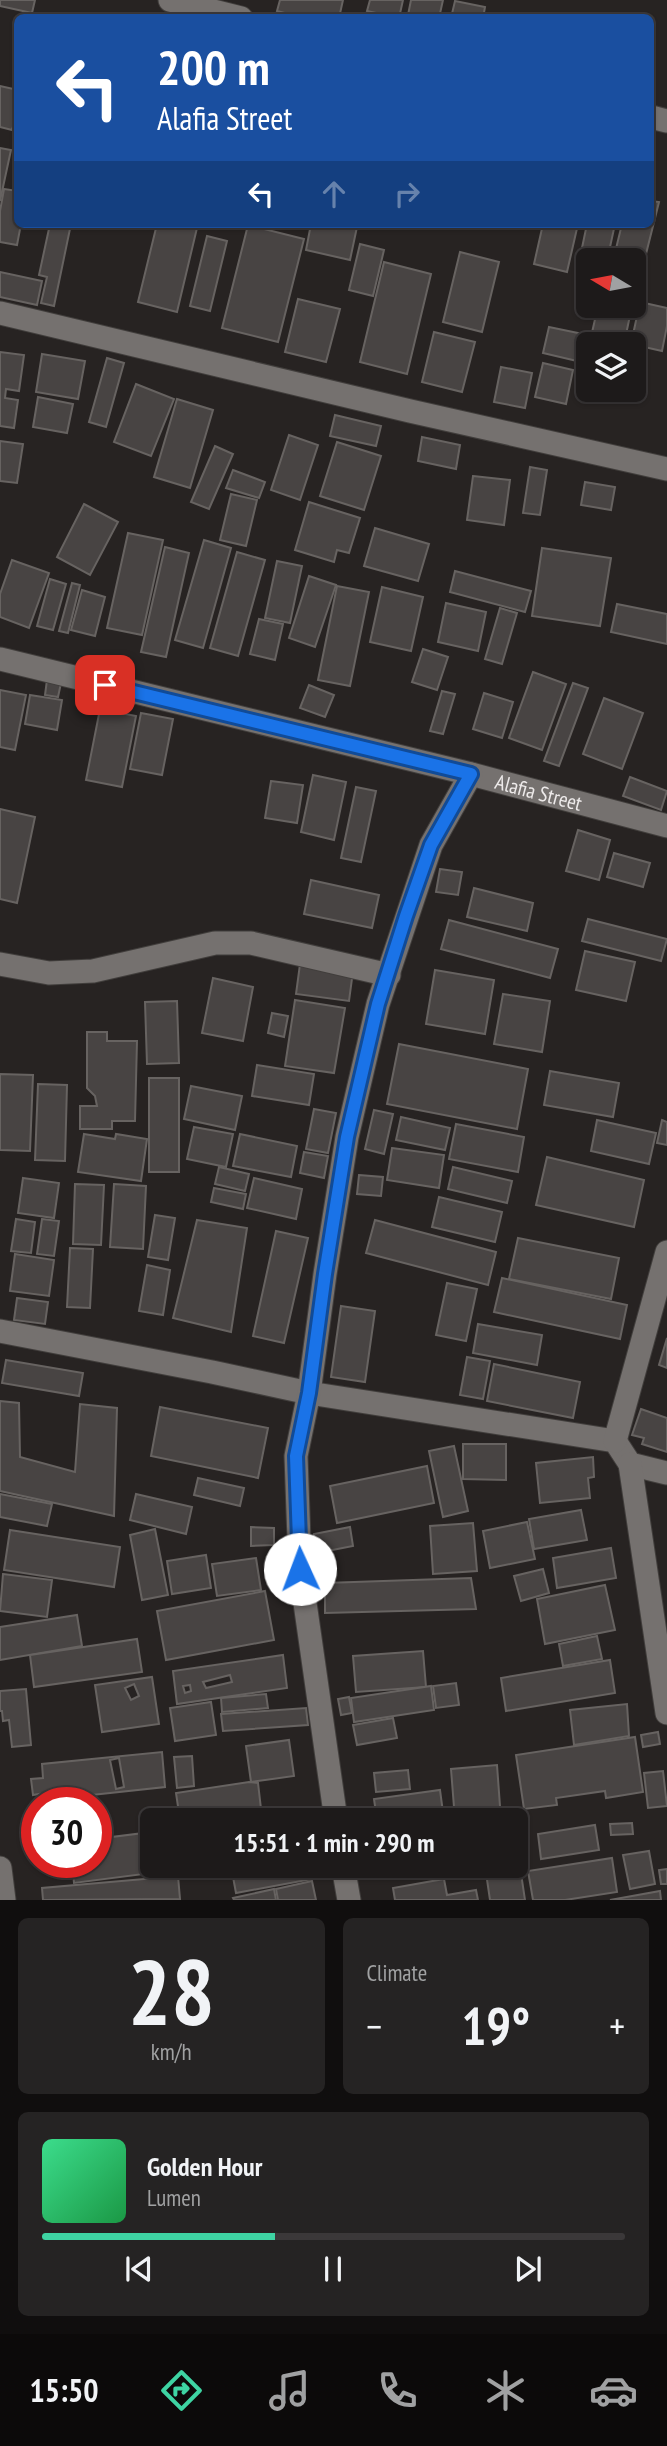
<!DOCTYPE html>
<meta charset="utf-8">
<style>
:root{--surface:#1d1a1a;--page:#252323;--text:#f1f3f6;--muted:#a0a1a2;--line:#3b3839;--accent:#3ed4a3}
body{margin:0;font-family:"PT Sans Narrow",sans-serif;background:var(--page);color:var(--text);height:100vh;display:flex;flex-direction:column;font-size:26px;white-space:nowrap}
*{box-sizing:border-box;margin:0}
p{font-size:23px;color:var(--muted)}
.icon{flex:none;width:38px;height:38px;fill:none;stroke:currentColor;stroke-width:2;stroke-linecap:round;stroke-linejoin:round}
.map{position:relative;height:1900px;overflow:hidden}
.panel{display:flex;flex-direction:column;gap:18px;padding:18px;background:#100e0e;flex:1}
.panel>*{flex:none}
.hud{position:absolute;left:14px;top:14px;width:640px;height:214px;border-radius:10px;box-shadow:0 2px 5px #0004,0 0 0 2px var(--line);background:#1a4fa0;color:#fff;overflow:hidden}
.needle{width:46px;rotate:280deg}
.buttons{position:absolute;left:576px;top:248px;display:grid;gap:14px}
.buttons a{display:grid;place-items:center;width:70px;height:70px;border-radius:10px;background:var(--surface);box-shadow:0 2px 5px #0004,0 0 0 2px var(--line);font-size:35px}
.speed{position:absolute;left:21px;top:1787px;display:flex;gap:14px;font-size:35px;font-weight:700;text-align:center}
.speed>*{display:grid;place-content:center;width:91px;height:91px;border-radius:50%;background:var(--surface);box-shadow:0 2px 5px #0004,0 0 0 2px var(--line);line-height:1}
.speed .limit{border:10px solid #d22;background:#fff;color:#111}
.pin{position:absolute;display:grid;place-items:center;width:60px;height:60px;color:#fff;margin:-30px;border-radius:14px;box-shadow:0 4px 10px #0006}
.me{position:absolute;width:77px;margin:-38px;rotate:358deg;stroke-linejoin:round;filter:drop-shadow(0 0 5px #0008)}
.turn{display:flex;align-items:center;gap:24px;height:147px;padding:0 28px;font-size:32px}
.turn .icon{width:91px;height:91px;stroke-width:2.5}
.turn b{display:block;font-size:49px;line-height:60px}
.lanes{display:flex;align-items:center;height:66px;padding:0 28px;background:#0003;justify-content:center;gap:35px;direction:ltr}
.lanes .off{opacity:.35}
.big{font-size:52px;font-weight:700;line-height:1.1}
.panel .card{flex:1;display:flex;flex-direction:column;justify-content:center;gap:10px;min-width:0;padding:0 24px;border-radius:10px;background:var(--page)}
.panel .dial{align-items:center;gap:0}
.dial b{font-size:91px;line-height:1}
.song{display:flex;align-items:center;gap:21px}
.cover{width:84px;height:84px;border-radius:10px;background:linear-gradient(135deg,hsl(150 70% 55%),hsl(140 70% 35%))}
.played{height:7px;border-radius:4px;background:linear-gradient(90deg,var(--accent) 40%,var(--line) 40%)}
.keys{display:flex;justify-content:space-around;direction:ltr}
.heat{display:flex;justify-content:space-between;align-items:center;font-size:38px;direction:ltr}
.panel .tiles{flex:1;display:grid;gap:18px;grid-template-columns:1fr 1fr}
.card:last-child{grid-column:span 2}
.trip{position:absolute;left:140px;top:1808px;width:388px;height:70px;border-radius:10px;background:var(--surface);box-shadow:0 2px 5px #0004,0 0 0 2px var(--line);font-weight:700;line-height:70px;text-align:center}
.menu{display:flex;height:112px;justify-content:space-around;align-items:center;background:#0c0a0a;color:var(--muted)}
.menu .icon{width:49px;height:49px}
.menu .selected{color:var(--accent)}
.menu b{font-size:32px;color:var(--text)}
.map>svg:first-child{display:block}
.building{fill:#484443;stroke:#676361;stroke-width:2;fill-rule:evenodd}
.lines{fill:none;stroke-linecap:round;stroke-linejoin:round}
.street-casing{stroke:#413e3c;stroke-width:25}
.street{stroke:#75716f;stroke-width:23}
.route-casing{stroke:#114b97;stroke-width:18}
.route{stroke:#1a73e8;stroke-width:12}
.labels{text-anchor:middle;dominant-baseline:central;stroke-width:7;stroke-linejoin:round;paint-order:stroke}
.street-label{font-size:21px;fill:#edeaea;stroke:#1d1a19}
</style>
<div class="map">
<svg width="667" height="1900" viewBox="0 0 667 1900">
<rect width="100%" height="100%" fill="#272322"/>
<!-- building -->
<g class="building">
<path d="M0,0H35L32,13L0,6Z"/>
<path d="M280,0H343L339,18H304L277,11Z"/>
<path d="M370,0H403L399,18L367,11Z"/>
<path d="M411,0H443L439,18H420L408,15Z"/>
<path d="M455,1L485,7L483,18H451Z"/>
<path d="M0,86L18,90V107L12,130L0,127Z"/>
<path d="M0,148L11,150L0,201Z"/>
<path d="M4,189L18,191V224H21L17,245L0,242V211Z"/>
<path d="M651,201L659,202L639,282L634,281V261H613L622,224H651Z"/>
<path d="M50,224H71L54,306L41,303L47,277L39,275Z"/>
<path d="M157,224H182L197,228L177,312L138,302Z"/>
<path d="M311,224H343L357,227L350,260L306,250Z"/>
<path d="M543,224H578L567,272L534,264Z"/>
<path d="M587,224H615L607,261H588V269L578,267Z"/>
<path d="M248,225L304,239L278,342L222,328Z"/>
<path d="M207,236L227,241L210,311L190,306Z"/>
<path d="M360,244L384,250L373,296L349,290Z"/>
<path d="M460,252L499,262L482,332L443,322Z"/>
<path d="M384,262L431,274L407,374L360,362Z"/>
<path d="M0,272L42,281L37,305L0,297Z"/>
<path d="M298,299L340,309L326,362L285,352Z"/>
<path d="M640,302L667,308V326L662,351L631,344Z"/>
<path d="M598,306H632L624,344L591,337Z"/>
<path d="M549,327L583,334L577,361L543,353Z"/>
<path d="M434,332L475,342L462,392L422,382Z"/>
<path d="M0,352L24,355L19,391L6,389L5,398L18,400L14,428L0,426Z"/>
<path d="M42,354L85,361L78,399L36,392Z"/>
<path d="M107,358L124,363L106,427L89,422Z"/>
<path d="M543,363L573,370L566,404L535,397Z"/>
<path d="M501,367L532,373L525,408L494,402Z"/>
<path d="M136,384L174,399L151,456L114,442Z"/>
<path d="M38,397L73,404L67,433L33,427Z"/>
<path d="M177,399L213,410L190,488L154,477Z"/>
<path d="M335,415L381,426L376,446L330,436Z"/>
<path d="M289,435L318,445L300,500L271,490Z"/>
<path d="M422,437L460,445L456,469L418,461Z"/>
<path d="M0,441L23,444L17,483L0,481Z"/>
<path d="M337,442L381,456L364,510L320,496Z"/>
<path d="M215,446L233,454L209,509L191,502Z"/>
<path d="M530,467L547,470L540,515L523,513Z"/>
<path d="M233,470L265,482L259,498L226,488Z"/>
<path d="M473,476L510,480L504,525L467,520Z"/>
<path d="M585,482L615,487L611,510L581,505Z"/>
<path d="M231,494L257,500L246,546L220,540Z"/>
<path d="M309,502L360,518L349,553L337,550L334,562L295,550Z"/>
<path d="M84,504L118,522L90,575L57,557Z"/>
<path d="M375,528L429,544L418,581L364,566Z"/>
<path d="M128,533L163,540L142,635L107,628Z"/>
<path d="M204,540L231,548L203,648L175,640Z"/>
<path d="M165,547L189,553L166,657L141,652Z"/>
<path d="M542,548L611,558L600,626L532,616Z"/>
<path d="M237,552L265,560L238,656L210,648Z"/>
<path d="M12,560L49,573L29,628L0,617V594Z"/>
<path d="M277,561L302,566L290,623L265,618Z"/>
<path d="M455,571L531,591L525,612L450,592Z"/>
<path d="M309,576L336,585L315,647L289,638Z"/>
<path d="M50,579L66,584L53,630L37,626Z"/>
<path d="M72,583L80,585L68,633L59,631Z"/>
<path d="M337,586L369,592L350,686L318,680Z"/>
<path d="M382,587L423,597L411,651L370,642Z"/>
<path d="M82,590L105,597L95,636L71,630Z"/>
<path d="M446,603L486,612L478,651L438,642Z"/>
<path d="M617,604L667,614V644L611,632Z"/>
<path d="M500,608L517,613L502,664L485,659Z"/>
<path d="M259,619L283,624L275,660L250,654Z"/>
<path d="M423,649L448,657L437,690L412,682Z"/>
<path d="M533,672L566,684L542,750L509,738Z"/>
<path d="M47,680L61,683L58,697L45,695Z"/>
<path d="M573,683L588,688L559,766L544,761Z"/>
<path d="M309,685L334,695L325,717L300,708Z"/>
<path d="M0,690L26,695L15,750L0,747Z"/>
<path d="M442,691L455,694L443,734L430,731Z"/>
<path d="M484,693L513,702L502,738L473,729Z"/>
<path d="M30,695L62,700L57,730L25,724Z"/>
<path d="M604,698L643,713L622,769L583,754Z"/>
<path d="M100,709L136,716L122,787L86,780Z"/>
<path d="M141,713L173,719L162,775L130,769Z"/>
<path d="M313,775L346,782L334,840L301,832Z"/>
<path d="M630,777L667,791L661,810L623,796Z"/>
<path d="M271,781L303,785L297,823L265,818Z"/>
<path d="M356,787L376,791L361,862L341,858Z"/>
<path d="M0,809L35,817L17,903L0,899Z"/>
<path d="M578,830L610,840L599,880L566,871Z"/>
<path d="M614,853L650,863L643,887L607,877Z"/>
<path d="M440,869L462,872L458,895L436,892Z"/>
<path d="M311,880L379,895L372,928L304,914Z"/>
<path d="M474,888L533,903L527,931L467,917Z"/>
<path d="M588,919L667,939L661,961L582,941Z"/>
<path d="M449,920L558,949L550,978L441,949Z"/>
<path d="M585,951L635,962L626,1001L576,990Z"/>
<path d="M300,964L353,971L349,1001L296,994Z"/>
<path d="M435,970L494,980L485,1034L426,1024Z"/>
<path d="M213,978L253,987L243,1041L202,1033Z"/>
<path d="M503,994L550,1001L542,1052L494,1044Z"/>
<path d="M295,1000L345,1008L334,1073L285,1066Z"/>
<path d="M177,1001L179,1063L147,1064L145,1002Z"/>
<path d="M272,1013L288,1016L284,1037L268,1033Z"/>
<path d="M87,1032H107V1041H137L135,1121H112V1129H80V1106H97L95,1096L87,1088Z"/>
<path d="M399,1044L528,1069L517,1129L387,1104Z"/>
<path d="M257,1065L314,1074L309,1105L252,1096Z"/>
<path d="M550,1071L619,1083L613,1117L544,1105Z"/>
<path d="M0,1074L33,1075L30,1151L0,1150Z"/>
<rect x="149" y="1078" width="30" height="94"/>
<path d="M38,1084L67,1085L65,1161L35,1160Z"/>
<path d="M191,1086L242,1096L235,1130L184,1119Z"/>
<path d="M314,1109L336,1113L328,1153L306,1149Z"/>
<path d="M374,1110L393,1114L384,1154L365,1149Z"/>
<path d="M401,1117L450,1128L445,1150L396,1140Z"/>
<path d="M597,1120L656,1133L649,1164L591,1151Z"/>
<path d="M662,1120L667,1122V1145L657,1143Z"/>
<path d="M456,1124L524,1137L518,1172L449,1159Z"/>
<path d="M194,1127L233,1134L226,1167L187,1159Z"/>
<path d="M84,1134L115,1139L116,1134L147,1139L141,1181L78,1172Z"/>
<path d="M240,1134L297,1146L291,1177L233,1166Z"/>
<path d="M392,1148L444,1155L439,1188L387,1180Z"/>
<path d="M304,1152L328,1156L324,1178L300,1173Z"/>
<path d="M547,1157L644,1180L634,1227L536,1205Z"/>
<path d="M219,1167L249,1174L245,1191L215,1184Z"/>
<path d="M453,1167L512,1181L507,1203L448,1189Z"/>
<path d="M359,1175L383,1177L381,1196L357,1194Z"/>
<path d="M23,1178L59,1183L54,1218L18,1213Z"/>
<path d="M254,1178L302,1189L296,1219L247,1208Z"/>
<path d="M75,1184L104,1185L101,1245L73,1244Z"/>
<path d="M114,1184L146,1186L143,1249L110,1247Z"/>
<path d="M214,1188L246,1194L243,1209L211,1202Z"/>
<path d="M439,1197L502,1212L495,1242L432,1227Z"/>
<path d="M155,1215L175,1218L168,1260L148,1257Z"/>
<path d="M16,1219L35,1222L31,1253L11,1251Z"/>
<path d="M42,1219L59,1221L54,1256L37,1254Z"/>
<path d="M197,1220L247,1228L231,1332L173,1318Z"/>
<path d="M375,1220L496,1252L488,1285L366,1253Z"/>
<path d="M276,1231L308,1238L284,1343L253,1336Z"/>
<path d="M518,1238L619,1258L611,1299L509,1279Z"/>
<path d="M70,1248L93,1249L90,1308L67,1307Z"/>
<path d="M15,1254L54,1260L49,1296L10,1291Z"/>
<path d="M147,1265L170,1270L163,1315L139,1311Z"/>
<path d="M502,1278L627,1305L620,1339L494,1312Z"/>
<path d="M447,1283L477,1289L466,1341L436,1335Z"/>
<path d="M17,1298L48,1302L45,1324L14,1320Z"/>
<path d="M341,1306L375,1311L365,1382L331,1377Z"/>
<path d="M478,1324L542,1335L537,1365L473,1353Z"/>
<path d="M667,1338V1368L659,1365Z"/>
<path d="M467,1357L490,1361L483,1399L460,1395Z"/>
<path d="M6,1360L83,1373L79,1396L2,1383Z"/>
<path d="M494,1364L580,1382L573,1418L487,1401Z"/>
<path d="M0,1401L19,1403L20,1457L75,1472L80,1404L117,1408L114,1516L0,1491Z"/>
<path d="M160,1407L268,1428L258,1478L151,1456Z"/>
<path d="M641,1409L667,1418V1452L642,1444L644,1438L632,1435Z"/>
<path d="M463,1444H506V1480L463,1479Z"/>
<path d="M454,1446L468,1511L443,1517L429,1451Z"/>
<path d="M593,1457L594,1477L588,1478L590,1498L540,1503L536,1463Z"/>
<path d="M427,1466L434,1503L337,1523L330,1486Z"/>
<path d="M198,1478L244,1488L240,1506L194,1495Z"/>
<path d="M0,1494L52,1504L47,1526L0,1517Z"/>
<path d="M136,1494L192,1507L186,1534L130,1520Z"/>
<path d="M581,1510L587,1540L534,1549L529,1519Z"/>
<path d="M527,1522L535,1559L490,1568L483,1531Z"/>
<path d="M473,1523L477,1571L433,1574L430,1526Z"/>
<path d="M251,1527L274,1528V1545L251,1546Z"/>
<path d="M350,1527L353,1546L317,1553L314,1534Z"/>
<path d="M155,1529L168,1595L142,1600L130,1535Z"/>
<path d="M10,1530L120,1547L114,1587L4,1570Z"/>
<path d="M611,1548L616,1578L557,1588L553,1558Z"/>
<path d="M206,1555L211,1588L172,1594L167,1561Z"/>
<path d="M256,1558L261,1590L217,1596L212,1564Z"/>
<path d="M543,1569L549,1593L521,1601L514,1576Z"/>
<path d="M3,1574L52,1580L47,1617L0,1611Z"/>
<path d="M471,1578L476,1609L325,1613V1583Z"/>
<path d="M605,1585L615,1630L545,1644L537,1599Z"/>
<path d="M265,1591L274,1640L166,1660L157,1611Z"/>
<path d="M77,1615L82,1646L0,1660V1627Z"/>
<path d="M597,1636L602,1659L563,1666L559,1644Z"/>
<path d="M137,1639L142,1672L34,1687L30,1655Z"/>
<path d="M423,1651L426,1687L356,1692L353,1656Z"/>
<path d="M283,1655L287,1688L177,1704L173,1671ZM230,1675L232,1682L206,1688L203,1682ZM190,1685L191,1691L185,1693L183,1686Z"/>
<path d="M610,1660L615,1693L506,1711L501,1678Z"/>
<path d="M152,1677L159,1724L102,1732L95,1685ZM134,1684L139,1696L131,1700L125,1688Z"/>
<path d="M456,1683L459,1705L436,1708L433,1686Z"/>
<path d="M431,1686L434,1710L354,1722L351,1698Z"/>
<path d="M26,1689L31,1745L12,1747L9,1720L3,1721L2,1711H0V1691Z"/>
<path d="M266,1694L268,1708L222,1712L221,1698Z"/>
<path d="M349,1697L352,1713L341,1715L338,1699Z"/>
<path d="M211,1702L216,1735L175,1741L170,1708Z"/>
<path d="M627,1704L629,1736L574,1745L570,1710Z"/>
<path d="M306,1708L308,1725L223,1731L221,1714Z"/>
<path d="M393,1718L397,1738L357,1745L353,1725Z"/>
<path d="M658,1732L660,1744L643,1747L641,1735Z"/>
<path d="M635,1737L643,1792L606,1798L605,1791L556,1798L557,1805L524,1809L516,1755Z"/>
<path d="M289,1740L294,1776L251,1782L246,1746Z"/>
<path d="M162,1752L165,1787L46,1800L45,1793L33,1795L31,1779L43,1778L42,1764ZM119,1758L124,1787L116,1789L110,1760Z"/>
<path d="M192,1756L194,1786L177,1788L174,1757Z"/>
<path d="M497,1765L501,1820H455L451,1769Z"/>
<path d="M408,1770L410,1789L376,1792L374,1773Z"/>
<path d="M663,1771L667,1806L648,1808L644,1773Z"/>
<path d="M249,1782L258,1783L261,1809L180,1820L176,1793Z"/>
<path d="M440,1790L444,1820H377L374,1799Z"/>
<path d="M632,1823L633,1834L611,1835L610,1824Z"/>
<path d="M595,1825L599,1850L541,1859L538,1834Z"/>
<path d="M152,1832V1866H174L175,1870L74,1883L72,1862H96V1839Z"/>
<path d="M516,1840L525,1900H490L485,1866H516Z"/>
<path d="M649,1851L655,1884L630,1889L623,1855Z"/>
<path d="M612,1858L617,1892L565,1900H533L528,1871Z"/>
<path d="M231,1866H309L312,1879L236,1893Z"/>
<path d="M373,1866H474L374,1876Z"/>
<path d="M667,1869V1884H661L659,1870Z"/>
<path d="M178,1876L180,1899L43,1900L42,1888Z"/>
<path d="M444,1879L447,1895L476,1890L478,1900H395L393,1888Z"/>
<path d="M312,1881L316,1900H278L276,1889Z"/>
<path d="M274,1889L276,1900H234L233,1898Z"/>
<path d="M660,1891L661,1900H610Z"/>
</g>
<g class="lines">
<!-- street casing -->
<g class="street-casing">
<g id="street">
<path d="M170,0L241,18"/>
<path d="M651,117L667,121"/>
<path d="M0,313L410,411L667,469"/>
<path id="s1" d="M0,659L471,774L667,826"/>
<path d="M0,964L49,973L93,971L215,943H251L389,975"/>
<path d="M0,1331L212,1372L309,1393L615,1441L630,1464L667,1473"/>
<path d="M615,1441L667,1252"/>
<path d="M630,1464L667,1713"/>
<path d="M336,1820L300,1568L296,1456L309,1393L325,1274L347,1137L378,1004L431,845L471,774"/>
<path d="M343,1866L349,1900"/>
<path d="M0,1868L4,1900"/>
</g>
</g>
<!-- street -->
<use href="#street" class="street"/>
</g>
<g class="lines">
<!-- route casing -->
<g class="route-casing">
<path id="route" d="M105,685L471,774L431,845L406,916L378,1004L347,1137L325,1274L309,1393L296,1456L300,1569"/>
</g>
<!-- route -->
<use href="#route" class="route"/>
</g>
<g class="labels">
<!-- street labels -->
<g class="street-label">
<text stroke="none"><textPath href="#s1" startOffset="555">Alafia Street</textPath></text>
</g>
</g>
</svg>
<div class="buttons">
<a><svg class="needle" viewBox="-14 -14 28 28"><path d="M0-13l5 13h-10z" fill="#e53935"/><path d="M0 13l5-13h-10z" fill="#a0a1a2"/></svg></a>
<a><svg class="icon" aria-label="layers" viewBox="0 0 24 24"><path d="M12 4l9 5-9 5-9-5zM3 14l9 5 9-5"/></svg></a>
</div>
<div class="speed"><div class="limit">30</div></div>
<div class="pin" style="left:105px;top:685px;background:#d93025"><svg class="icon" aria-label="arrive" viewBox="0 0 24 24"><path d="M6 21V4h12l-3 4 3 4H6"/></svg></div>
<svg class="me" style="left:300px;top:1569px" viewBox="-20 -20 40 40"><circle r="19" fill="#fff"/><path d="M0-13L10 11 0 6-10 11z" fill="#1a73e8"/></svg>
<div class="trip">15:51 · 1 min · 290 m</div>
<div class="hud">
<div class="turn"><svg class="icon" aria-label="left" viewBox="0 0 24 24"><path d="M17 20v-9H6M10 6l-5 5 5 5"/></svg><div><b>200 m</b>Alafia Street</div></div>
<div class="lanes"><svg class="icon" aria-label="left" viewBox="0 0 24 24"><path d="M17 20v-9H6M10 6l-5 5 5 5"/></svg><svg class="icon off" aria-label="ahead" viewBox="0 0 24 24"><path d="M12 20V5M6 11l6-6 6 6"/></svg><svg class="icon off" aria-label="right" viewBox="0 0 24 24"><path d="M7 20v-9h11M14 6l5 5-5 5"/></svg></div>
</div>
</div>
<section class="panel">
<div class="tiles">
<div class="card dial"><b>28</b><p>km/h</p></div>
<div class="card"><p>Climate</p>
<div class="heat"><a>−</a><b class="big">19°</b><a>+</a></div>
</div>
<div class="card">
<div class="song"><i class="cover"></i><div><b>Golden Hour</b><p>Lumen</p></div></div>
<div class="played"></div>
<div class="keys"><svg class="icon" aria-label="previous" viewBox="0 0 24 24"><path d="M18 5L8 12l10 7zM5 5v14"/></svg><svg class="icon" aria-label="pause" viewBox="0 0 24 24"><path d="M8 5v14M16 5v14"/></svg><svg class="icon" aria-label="next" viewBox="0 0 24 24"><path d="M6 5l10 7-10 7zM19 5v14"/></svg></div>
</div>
</div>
</section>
<nav class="menu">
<b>15:50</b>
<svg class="icon selected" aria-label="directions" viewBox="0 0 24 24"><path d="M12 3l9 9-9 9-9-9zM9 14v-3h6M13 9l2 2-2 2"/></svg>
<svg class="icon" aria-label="music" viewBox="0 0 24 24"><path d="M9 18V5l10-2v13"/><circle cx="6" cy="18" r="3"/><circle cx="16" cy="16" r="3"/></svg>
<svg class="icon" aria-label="phone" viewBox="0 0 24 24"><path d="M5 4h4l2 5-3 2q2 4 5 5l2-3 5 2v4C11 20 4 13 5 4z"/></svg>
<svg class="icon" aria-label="climate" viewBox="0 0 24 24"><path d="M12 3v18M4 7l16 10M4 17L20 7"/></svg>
<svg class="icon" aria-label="car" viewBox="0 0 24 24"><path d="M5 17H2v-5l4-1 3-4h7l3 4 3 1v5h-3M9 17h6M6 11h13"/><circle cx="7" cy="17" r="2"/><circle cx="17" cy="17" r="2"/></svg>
</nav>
